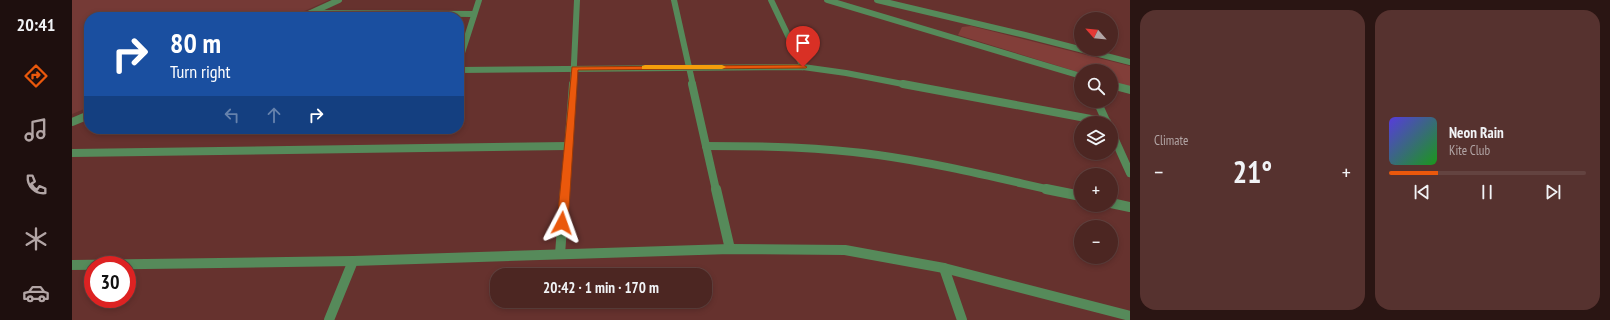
<!DOCTYPE html>
<meta charset="utf-8">
<style>
:root{--surface:#4c2622;--page:#56322f;--text:#f1f3f6;--muted:#b2a5a5;--line:#634340;--accent:#ea580c}
body{margin:0;font-family:"PT Sans Narrow",sans-serif;background:var(--page);color:var(--text);height:100vh;display:flex;flex-direction:column;font-size:15px;white-space:nowrap}
*{box-sizing:border-box;margin:0}
p{font-size:13px;color:var(--muted)}
.icon{flex:none;width:22px;height:22px;fill:none;stroke:currentColor;stroke-width:2;stroke-linecap:round;stroke-linejoin:round}
.map{position:relative;flex:1;overflow:hidden}
.panel{display:flex;flex-direction:column;gap:10px;padding:10px;background:#2a1513;width:480px}
.panel>*{flex:none}
.top-card{position:absolute;left:12px;top:12px;width:380px;height:122px;border-radius:16px;box-shadow:0 2px 6px #0003,0 0 0 1px var(--line);background:#1a4fa0;color:#fff;overflow:hidden}
.needle{width:26px;rotate:297deg}
.fabs{position:absolute;left:1002px;top:12px;display:grid;gap:8px}
.fabs a{display:grid;place-items:center;width:44px;height:44px;border-radius:50%;background:var(--surface);box-shadow:0 2px 6px #0003,0 0 0 1px var(--line);font-size:20px}
.speed{position:absolute;left:12px;top:256px;display:flex;gap:8px;font-size:20px;font-weight:700;text-align:center}
.speed>*{display:grid;place-content:center;width:52px;height:52px;border-radius:50%;background:var(--surface);box-shadow:0 2px 6px #0003,0 0 0 1px var(--line);line-height:1}
.speed .limit{border:6px solid #d22;background:#fff;color:#111}
.pin{position:absolute;display:grid;place-items:center;width:34px;height:34px;color:#fff;margin:-41px -17px;border-radius:50% 50% 50% 0;rotate:-45deg;box-shadow:0 0 4px #0007}
.pin .icon{rotate:45deg}
.me{position:absolute;width:44px;margin:-22px;rotate:4deg;stroke-linejoin:round;filter:drop-shadow(0 0 3px #0008)}
.turn{display:flex;align-items:center;gap:14px;height:84px;padding:0 20px;font-size:18px}
.turn .icon{width:52px;height:52px;stroke-width:2.5}
.turn b{display:block;font-size:28px;line-height:34px}
.lanes{display:flex;align-items:center;height:38px;padding:0 20px;background:#0003;justify-content:center;gap:20px;direction:ltr}
.lanes .off{opacity:.35}
.big{font-size:30px;font-weight:600;line-height:1.1}
.panel .widget{flex:1;display:flex;flex-direction:column;justify-content:center;gap:6px;min-width:0;padding:0 14px;border-radius:16px;background:var(--page)}
.song{display:flex;align-items:center;gap:12px}
.cover{width:48px;height:48px;border-radius:6px;background:linear-gradient(135deg,hsl(250 70% 55%),hsl(120 70% 35%))}
.played{height:4px;border-radius:2px;background:linear-gradient(90deg,var(--accent) 25%,var(--line) 25%)}
.keys{display:flex;justify-content:space-around;direction:ltr}
.heat{display:flex;justify-content:space-between;align-items:center;font-size:22px;direction:ltr}
.panel .tiles{flex:1;display:grid;gap:10px;grid-template-columns:repeat(2,1fr)}
.trip{position:absolute;left:418px;top:268px;width:222px;height:40px;border-radius:16px;background:var(--surface);box-shadow:0 2px 6px #0003,0 0 0 1px var(--line);font-weight:600;line-height:40px;text-align:center}
main{display:flex;flex:1;min-height:0}
.dock{display:flex;flex-direction:column;width:72px;justify-content:space-around;align-items:center;background:#1e0f0e;color:var(--muted)}
.dock .icon{width:28px;height:28px}
.dock .on{color:var(--accent)}
.dock b{font-size:18px;color:var(--text)}
.map>svg:first-child{display:block}
.built{fill:#753a36}
.green{fill:#823e39}
.lines{fill:none;stroke-linecap:round;stroke-linejoin:round}
.minor-far2{stroke:#568a5a;stroke-width:6}
.minor-far1{stroke:#568a5a;stroke-width:8}
.minor{stroke:#568a5a;stroke-width:10}
.tertiary-far1{stroke:#568a5a;stroke-width:6}
.tertiary{stroke:#568a5a;stroke-width:8}
.route{fill:#ea580c;stroke:#983908}
.slow{fill:#f59e0b}
</style>
<main>
<nav class="dock">
<b>20:41</b>
<svg class="icon on" aria-label="directions" viewBox="0 0 24 24"><path d="M12 3l9 9-9 9-9-9zM9 14v-3h6M13 9l2 2-2 2"/></svg>
<svg class="icon" aria-label="music" viewBox="0 0 24 24"><path d="M9 18V5l10-2v13"/><circle cx="6" cy="18" r="3"/><circle cx="16" cy="16" r="3"/></svg>
<svg class="icon" aria-label="phone" viewBox="0 0 24 24"><path d="M5 4h4l2 5-3 2q2 4 5 5l2-3 5 2v4C11 20 4 13 5 4z"/></svg>
<svg class="icon" aria-label="climate" viewBox="0 0 24 24"><path d="M12 3v18M4 7l16 10M4 17L20 7"/></svg>
<svg class="icon" aria-label="car" viewBox="0 0 24 24"><path d="M5 17H2v-5l4-1 3-4h7l3 4 3 1v5h-3M9 17h6M6 11h13"/><circle cx="7" cy="17" r="2"/><circle cx="17" cy="17" r="2"/></svg>
</nav>
<div class="map">
<svg width="1058" height="320" viewBox="0 0 1058 320">
<rect width="100%" height="100%" fill="#66322e"/>
<!-- built -->
<path class="built" d="M0,0H257L219,17H17V107L0,114Z"/>
<!-- green -->
<path class="green" d="M899,26L1058,66V88L1039,82V71H1009V73L886,35L890,27Z"/>
<g class="lines">
<!-- minor-far2 -->
<g class="minor-far2">
<path d="M602,0L621,85"/>
<path d="M699,0L731,67"/>
<path d="M755,0L1009,76"/>
<path d="M805,0L953,35L1058,62"/>
<path d="M239,13L402,14"/>
<path d="M387,62L407,0"/>
<path d="M387,70L731,67L774,73L836,85"/>
<path d="M501,85L505,0"/>
</g>
<!-- minor-far1 -->
<g class="minor-far1">
<path d="M620,84L644,190"/>
<path d="M831,84L1035,122"/>
<path d="M1039,85L1058,90"/>
<path d="M1025,101L1035,123"/>
<path d="M1039,131L1058,173"/>
<path d="M634,146C692,146 749,147 806,155C864,163 921,177 979,190"/>
<path d="M0,153L496,146"/>
<path d="M493,190L501,84"/>
</g>
<!-- minor -->
<g class="minor">
<path d="M644,189L658,249"/>
<path d="M974,189L1009,196"/>
<path d="M1039,203L1058,207"/>
<path d="M488,254L493,189"/>
<path d="M0,265L281,261L658,249L773,250L872,268L1058,316"/>
<path d="M872,268L890,320"/>
<path d="M257,320L281,261"/>
</g>
<!-- tertiary-far1 -->
<path class="tertiary-far1" d="M230,17L267,0"/>
<!-- tertiary -->
<path class="tertiary" d="M0,122L17,115"/>
</g>
<!-- route -->
<path class="route" d="M731,65L735,67L734,68L506,70L496,223L494,226H487L485,223L500,67Z"/>
<!-- slow -->
<path class="slow" d="M573,65H650L654,67L650,69H570V66Z"/>
</svg>
<div class="fabs">
<a><svg class="needle" viewBox="-14 -14 28 28"><path d="M0-13l5 13h-10z" fill="#e53935"/><path d="M0 13l5-13h-10z" fill="#b2a5a5"/></svg></a>
<a><svg class="icon" aria-label="search" viewBox="0 0 24 24"><circle cx="10" cy="10" r="6"/><path d="M15 15l6 6"/></svg></a>
<a><svg class="icon" aria-label="layers" viewBox="0 0 24 24"><path d="M12 4l9 5-9 5-9-5zM3 14l9 5 9-5"/></svg></a>
<a>+</a>
<a>−</a>
</div>
<div class="speed"><div class="limit">30</div></div>
<div class="pin" style="left:731px;top:67px;background:#d93025"><svg class="icon" aria-label="arrive" viewBox="0 0 24 24"><path d="M6 21V4h12l-3 4 3 4H6"/></svg></div>
<svg class="me" style="left:490px;top:223px" viewBox="-20 -20 40 40"><path d="M0-17L14 15 0 8-14 15z" fill="#ea580c" stroke="#fff" stroke-width="4"/></svg>
<div class="trip">20:42 · 1 min · 170 m</div>
<div class="top-card">
<div class="turn"><svg class="icon" aria-label="right" viewBox="0 0 24 24"><path d="M7 20v-9h11M14 6l5 5-5 5"/></svg><div><b>80 m</b>Turn right</div></div>
<div class="lanes"><svg class="icon off" aria-label="left" viewBox="0 0 24 24"><path d="M17 20v-9H6M10 6l-5 5 5 5"/></svg><svg class="icon off" aria-label="ahead" viewBox="0 0 24 24"><path d="M12 20V5M6 11l6-6 6 6"/></svg><svg class="icon" aria-label="right" viewBox="0 0 24 24"><path d="M7 20v-9h11M14 6l5 5-5 5"/></svg></div>
</div>
</div>
<section class="panel">
<div class="tiles">
<div class="widget"><p>Climate</p>
<div class="heat"><a>−</a><b class="big">21°</b><a>+</a></div>
</div>
<div class="widget">
<div class="song"><i class="cover"></i><div><b>Neon Rain</b><p>Kite Club</p></div></div>
<div class="played"></div>
<div class="keys"><svg class="icon" aria-label="previous" viewBox="0 0 24 24"><path d="M18 5L8 12l10 7zM5 5v14"/></svg><svg class="icon" aria-label="pause" viewBox="0 0 24 24"><path d="M8 5v14M16 5v14"/></svg><svg class="icon" aria-label="next" viewBox="0 0 24 24"><path d="M6 5l10 7-10 7zM19 5v14"/></svg></div>
</div>
</div>
</section>
</main>
